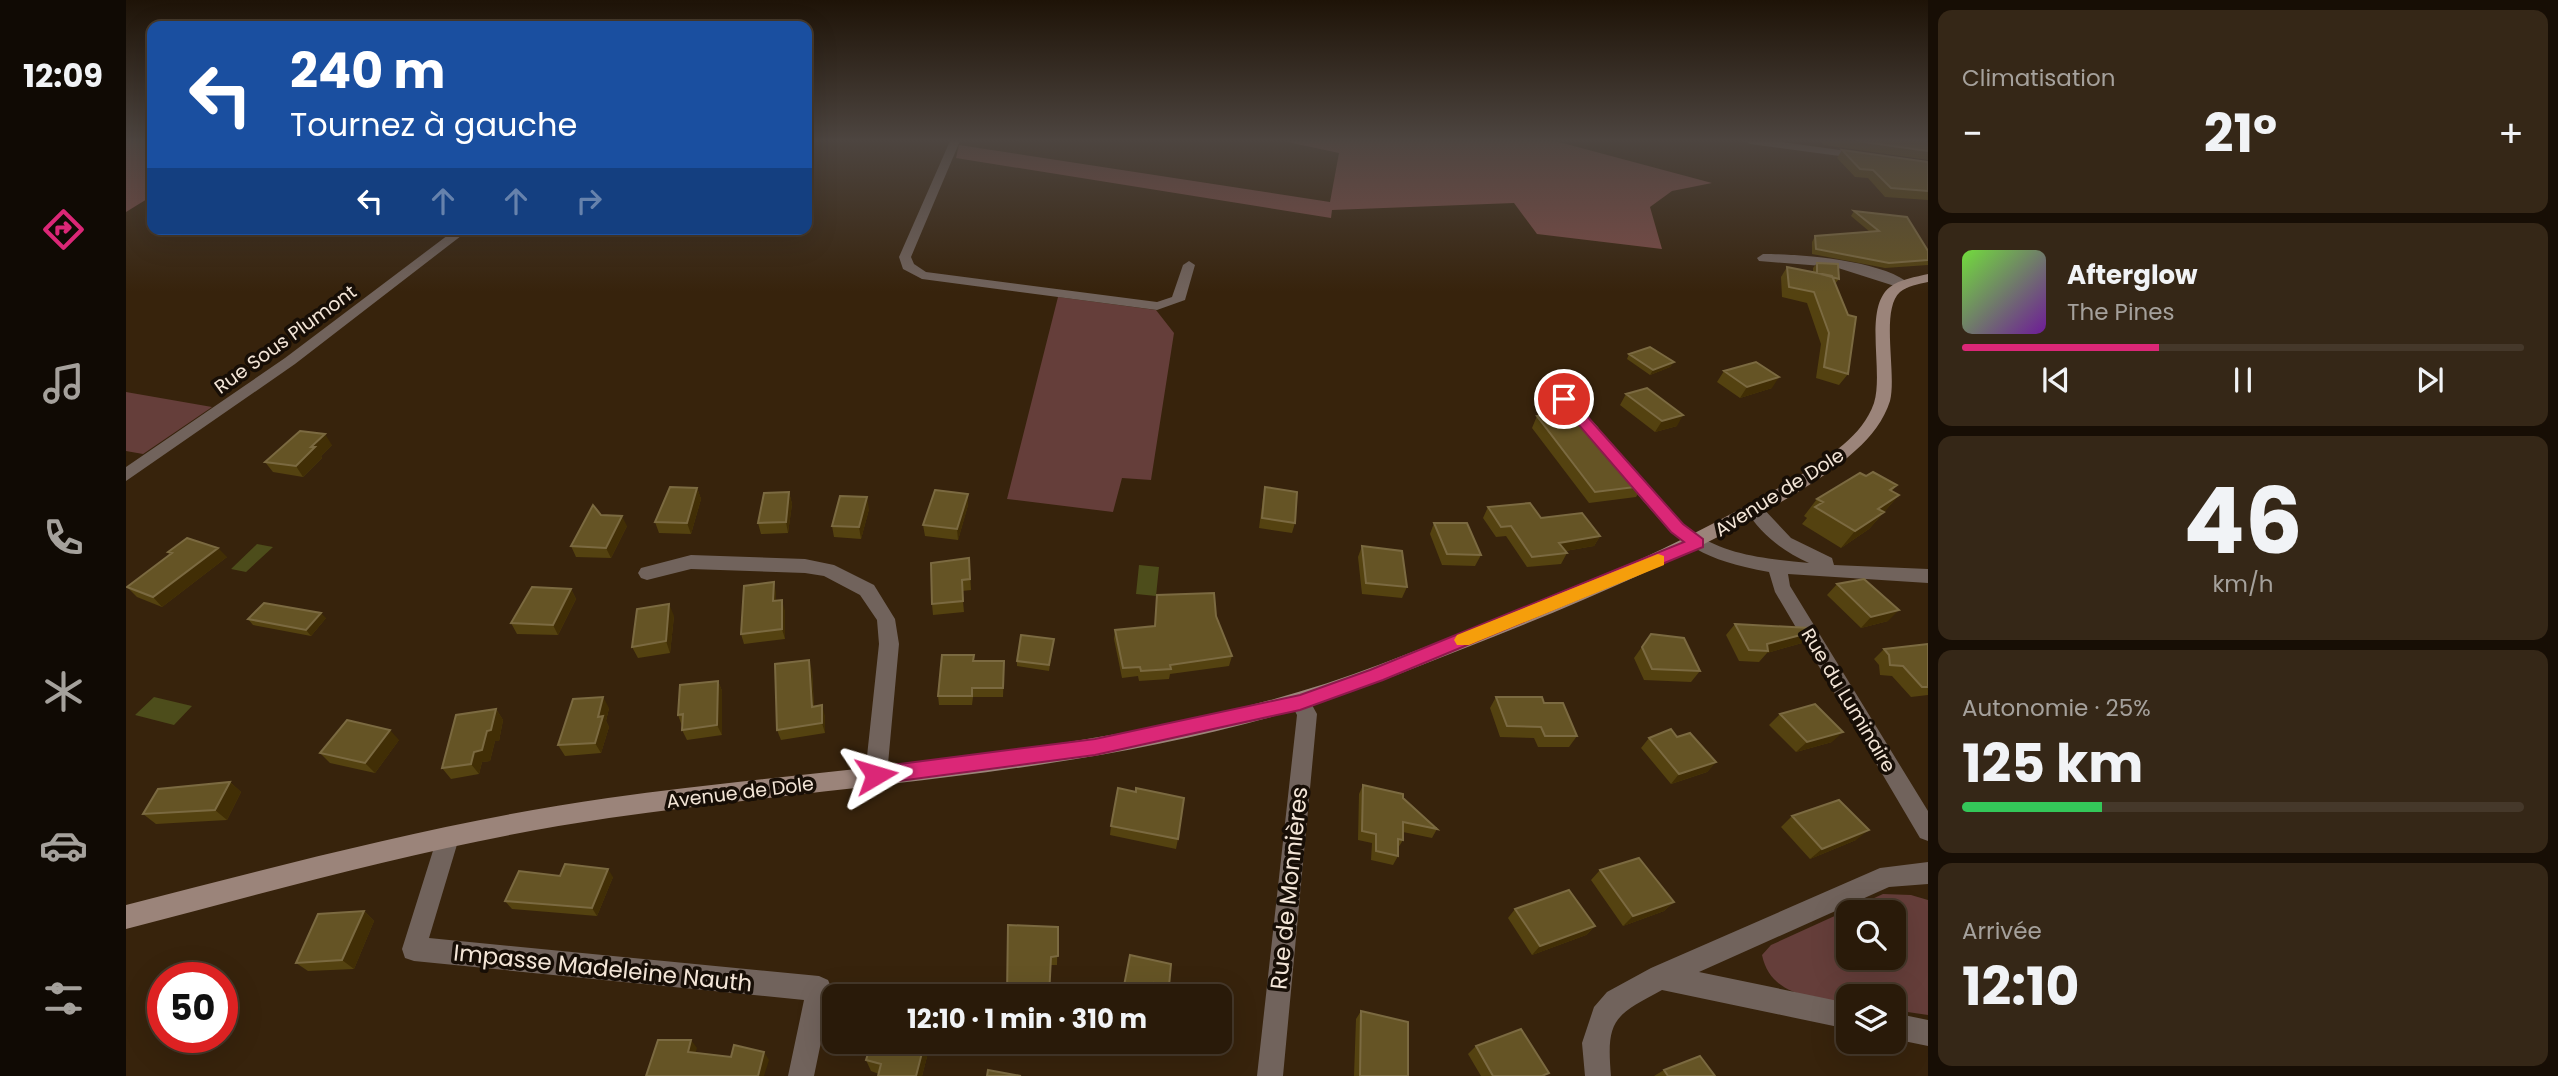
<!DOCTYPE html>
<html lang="fr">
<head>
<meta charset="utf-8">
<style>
  body { margin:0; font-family:Poppins,sans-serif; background:#352717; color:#f1f3f6; height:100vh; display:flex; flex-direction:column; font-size:26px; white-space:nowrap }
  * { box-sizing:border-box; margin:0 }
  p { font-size:23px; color:#a5a19c }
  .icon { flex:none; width:38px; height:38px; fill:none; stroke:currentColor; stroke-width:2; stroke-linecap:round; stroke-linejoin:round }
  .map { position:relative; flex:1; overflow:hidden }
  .drawer { display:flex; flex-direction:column; gap:10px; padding:10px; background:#170e05; width:630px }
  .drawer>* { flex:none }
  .guide { position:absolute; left:21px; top:21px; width:665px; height:214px; border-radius:14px; box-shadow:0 7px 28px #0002,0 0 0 2px #45382a; background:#1a4fa0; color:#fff; overflow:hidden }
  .buttons { position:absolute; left:1710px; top:900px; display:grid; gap:14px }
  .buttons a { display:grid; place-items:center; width:70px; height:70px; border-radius:14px; background:#291a09; box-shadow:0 7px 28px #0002,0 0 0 2px #45382a; font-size:35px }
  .speed { position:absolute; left:21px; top:962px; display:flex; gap:14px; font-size:35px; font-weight:700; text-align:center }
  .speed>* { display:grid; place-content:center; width:91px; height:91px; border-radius:50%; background:#291a09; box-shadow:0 7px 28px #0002,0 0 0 2px #45382a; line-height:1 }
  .speed .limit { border:10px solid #d22; background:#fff; color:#111 }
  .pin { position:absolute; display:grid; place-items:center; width:60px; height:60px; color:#fff; margin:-30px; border:4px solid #fff; border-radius:50%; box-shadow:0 2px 7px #0007 }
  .me { position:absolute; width:77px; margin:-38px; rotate:83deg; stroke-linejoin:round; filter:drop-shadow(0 0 5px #0008) }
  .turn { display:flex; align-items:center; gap:24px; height:147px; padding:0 28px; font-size:32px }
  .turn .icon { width:91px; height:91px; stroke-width:2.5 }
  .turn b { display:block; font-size:49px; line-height:60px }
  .lanes { display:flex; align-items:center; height:66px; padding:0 28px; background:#0003; justify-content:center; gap:35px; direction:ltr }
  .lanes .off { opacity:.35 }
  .big { font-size:52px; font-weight:700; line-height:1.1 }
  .drawer .tile { flex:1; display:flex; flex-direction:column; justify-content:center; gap:10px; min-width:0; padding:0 24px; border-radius:14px; background:#352717 }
  .drawer .dial { align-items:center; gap:0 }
  .dial b { font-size:91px; line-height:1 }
  .song { display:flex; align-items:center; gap:21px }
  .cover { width:84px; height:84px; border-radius:10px; background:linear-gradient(135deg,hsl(100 70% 55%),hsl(280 70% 35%)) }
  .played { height:7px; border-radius:4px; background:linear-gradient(90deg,#db2777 35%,#45382a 35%) }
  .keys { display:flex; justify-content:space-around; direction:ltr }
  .heat { display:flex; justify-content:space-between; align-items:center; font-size:38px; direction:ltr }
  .charge { height:10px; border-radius:5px; background:linear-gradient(90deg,#34c759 25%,#45382a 0) }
  .trip { position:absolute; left:696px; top:984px; width:410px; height:70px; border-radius:14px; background:#291a09; box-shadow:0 7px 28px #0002,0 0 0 2px #45382a; font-weight:700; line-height:70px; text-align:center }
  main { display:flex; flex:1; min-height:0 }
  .tabs { display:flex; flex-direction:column; width:126px; justify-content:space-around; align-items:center; background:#100a04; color:#a5a19c }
  .tabs .icon { width:49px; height:49px }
  .tabs .current { color:#db2777 }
  .tabs b { font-size:32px; color:#f1f3f6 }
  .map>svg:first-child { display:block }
</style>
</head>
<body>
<main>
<nav class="tabs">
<b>12:09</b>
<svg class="icon current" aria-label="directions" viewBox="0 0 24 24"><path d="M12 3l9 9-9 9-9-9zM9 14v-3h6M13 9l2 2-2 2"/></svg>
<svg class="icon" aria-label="music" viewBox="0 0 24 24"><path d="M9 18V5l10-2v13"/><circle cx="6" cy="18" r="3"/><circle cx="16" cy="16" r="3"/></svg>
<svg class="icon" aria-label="phone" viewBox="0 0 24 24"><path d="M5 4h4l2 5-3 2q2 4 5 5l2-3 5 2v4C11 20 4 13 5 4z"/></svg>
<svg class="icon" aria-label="climate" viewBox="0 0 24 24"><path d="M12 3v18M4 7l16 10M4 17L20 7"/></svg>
<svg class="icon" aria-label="car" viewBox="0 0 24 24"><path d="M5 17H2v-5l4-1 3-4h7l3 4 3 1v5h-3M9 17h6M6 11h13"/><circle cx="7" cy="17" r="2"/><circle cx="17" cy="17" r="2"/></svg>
<svg class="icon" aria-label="filters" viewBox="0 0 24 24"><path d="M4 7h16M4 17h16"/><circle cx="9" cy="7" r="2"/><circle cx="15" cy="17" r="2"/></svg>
</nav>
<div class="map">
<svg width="1802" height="1076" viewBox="0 0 1802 1076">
  <rect width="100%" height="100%" fill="#37230c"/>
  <path fill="#653e3a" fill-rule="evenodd" d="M932,297L1030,310L1048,333L1025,480L996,478L987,512L881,499Z
    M0,392L86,407L17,454L0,451Z
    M1757,894L1785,895L1802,900V1015L1768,1010V996H1722V1003C1687,997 1645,997 1636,955L1645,945ZM1722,912H1768V957H1722Z"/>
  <path fill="#7e4c47" d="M0,141H26V196L0,212Z
    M1157,141H1429L1586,183L1546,191L1524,207L1536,249L1411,234L1388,203L1206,210L1205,218L830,158L833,145L1204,202L1213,153Z"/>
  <path fill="#4d4d1b" d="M131,544L147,547L120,572L105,569Z
    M1013,565L1033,567L1030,596L1010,594Z
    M28,697L66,706L48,725L9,715Z"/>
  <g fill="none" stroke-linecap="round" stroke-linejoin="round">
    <path fill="#71635c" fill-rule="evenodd" d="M824,141H834L785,257L788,264L800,272L1031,302L1046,297L1057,265L1063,261L1069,265L1059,300L1031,310L796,279L777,269L773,257Z
      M1619,141H1648L1736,153L1741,156L1736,159L1624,144Z
      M330,229H344L169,364L0,481V467L159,358Z
      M1637,254C1673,254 1758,260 1785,285L1778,289L1709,267L1633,261L1631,258Z
      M1438,394L1443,396L1472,427L1474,431L1472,435H1460L1433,402L1430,399L1433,396Z
      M1500,465L1506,466C1526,489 1544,515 1569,533C1601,556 1644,559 1683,563C1656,551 1635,534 1619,509L1628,503L1634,505L1665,538L1706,558L1708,565L1802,569V583L1662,574L1664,586L1802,811V841L1794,838L1649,592L1643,572C1559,557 1547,535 1494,474L1492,470L1494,466Z
      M565,555L679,559L708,565L748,585L769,619L773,644L761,775L758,782L750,785L742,782L739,775L753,644L751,620L734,595L698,576L679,573L565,569L521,580L515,578L512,573L515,568Z
      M1174,694L1181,696L1191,714L1157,1076H1131L1171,715L1164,702L1167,696Z
      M322,827L330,831L333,838L303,938L693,976L702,980L706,989L688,1076H662L678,1000L288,961L279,958L276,949L311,838L314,831Z
      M1802,862V884L1763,887L1573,972L1722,1003V1029L1536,990C1488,1016 1480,1019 1485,1076H1459L1456,1043L1468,1007L1481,992L1525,968L1754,868Z
      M1768,1013L1802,1020V1046L1768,1039Z"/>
    <path fill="#9b847a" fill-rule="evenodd" d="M1802,274V282C1793,284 1781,286 1774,292C1754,310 1771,373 1764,401C1758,420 1745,437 1730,450C1701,477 1663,497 1629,517C1514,581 1390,628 1268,676C1019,774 745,780 483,818C319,842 160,887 0,929V905C160,864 319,821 482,798C736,762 1015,756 1255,664C1378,617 1501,572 1616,508C1651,489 1688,470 1718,444C1731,433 1742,420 1748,403C1758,371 1737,308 1764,287C1774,279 1790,277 1802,274Z"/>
  </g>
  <path fill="#544210" d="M1694,141H1802V160L1698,145Z
    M1716,150L1802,162V200L1759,197L1742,178L1729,177L1711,158Z
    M1728,211L1802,251V265L1759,268L1686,254V242L1689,236L1744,232L1725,216Z
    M1691,263L1713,279L1709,284L1722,374L1713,385L1690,378L1695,344L1681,303L1656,297L1655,277L1661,267L1687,272V268Z
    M1503,354L1548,362L1544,367L1524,375L1501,359Z
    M1598,371L1646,388L1614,398L1591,382Z
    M1500,394L1551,426L1529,432L1494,405Z
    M1411,416L1517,486L1510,497L1463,503L1406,428Z
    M206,445L195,456L196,458L177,477L147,472L139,462Z
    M1740,476L1771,485L1766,491L1773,495L1743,529L1715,548L1676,524L1681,518L1678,516L1691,499Z
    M1139,487L1169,523L1166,533L1133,528L1137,498Z
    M571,488L575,499L565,534L533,533L529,522Z
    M663,492L666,504L662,533L635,534L632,523Z
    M842,494V505L832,540L799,536L797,525Z
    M1362,507L1415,518L1474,536L1468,546L1439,551L1441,553L1435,564L1401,567L1380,536L1370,537L1357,518Z
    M743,509L735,539L708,537L706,526Z
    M1308,523L1355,555L1349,566L1316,565L1304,534Z
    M501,526L485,558L450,557L445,546Z
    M1236,546L1281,587L1276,598L1236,594L1232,557Z
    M42,552L101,557L36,607L11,597L1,587L44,555Z
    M843,558L845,590L836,591L838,612L807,615L806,604Z
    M1711,584L1762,621L1735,628L1701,595Z
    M445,589L450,599L432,635L391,634L385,623Z
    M650,593V601L659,611V639L618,644L615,634Z
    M1031,595L1090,616L1106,656L1103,666L1044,674L1043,679L1013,681L1012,676L996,678L988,639L989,630L1029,626Z
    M548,616L544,653L512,658L506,647Z
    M200,618L185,636L127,625L122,619Z
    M1609,624L1686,632L1676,643L1641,653L1633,662L1613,661L1600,635Z
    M1525,634L1574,671L1565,682L1518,680L1508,658Z
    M928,639L923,671L891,666V661Z
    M1802,644V695L1785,697L1766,676L1754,675L1753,665L1748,659L1758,649Z
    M848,661L878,670L877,697H847L846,705H813L812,696Z
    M686,670L688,707L699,716V733L655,740L651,730Z
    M592,681L596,691V735L561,740L556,730V726L552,715Z
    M1370,697L1418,703L1451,736L1443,747H1412L1408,738L1374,737L1364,708Z
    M483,708L480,721L483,727L475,753L439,756L432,745Z
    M370,709L377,720L373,741H369L364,761L356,762L353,774L325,779L316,768Z
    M1654,714L1706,742L1670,752L1643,725Z
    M1551,737L1590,762L1581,772L1545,784L1515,748L1523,738Z
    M273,740L249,773L204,763L194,753Z
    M104,782L115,792L101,820L30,824L17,814Z
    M1237,785L1277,798L1311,829L1306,838L1277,832V840L1272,848V856L1267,865L1245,860L1246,843L1232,840L1233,794Z
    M1010,788L1052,839L1050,849L984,835L985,826L1010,792Z
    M1666,816L1730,840L1684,859L1655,827Z
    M1474,870L1548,902L1538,911L1497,926L1465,880Z
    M434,876L487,877L471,916L386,909L379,901Z
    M1389,909L1469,926L1460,935L1406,955L1382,918Z
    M238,911L248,921L228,969L182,971L170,963Z
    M932,927L931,965H924L881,996Z
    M1004,955L1043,986L1041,993L1027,990Z
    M1235,1011L1282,1076H1228L1230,1019Z
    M805,1041L796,1076H752L753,1074L745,1071L740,1060Z
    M985,1041H1018L1016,1049Z
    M1350,1046L1419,1076H1355L1342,1054Z
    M1538,1070L1589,1076H1528Z"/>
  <path fill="#412e05" d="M1548,362L1544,367L1524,375L1527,370Z
    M1653,377L1646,388L1614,398L1621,387Z
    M1557,415L1551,426L1529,432L1536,421Z
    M199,434L206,445L195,456L196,458L177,477L170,466L185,447Z
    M571,488L575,499L565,534L561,523Z
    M663,492L666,504L662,533L660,522Z
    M842,494V505L832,540L831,529Z
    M1773,495L1743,529L1715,548L1729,531L1752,509Z
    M741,497L743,509L735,539L733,527Z
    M496,516L501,526L485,558L480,548Z
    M1474,536L1468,546L1427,553L1433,543Z
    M92,548L101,557L36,607L27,597Z
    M648,582L650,593V612L647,601Z
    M445,589L450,599L432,635L427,625Z
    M656,600L659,611V639L656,629Z
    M543,604L548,616L544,653L540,641Z
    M1773,610L1762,621L1735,628L1745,617Z
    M195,613L200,618L185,636L180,630Z
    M1686,632L1676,643L1641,653L1642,651L1641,644Z
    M683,660L686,670L688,717L686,707Z
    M592,681L596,691V735L591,725Z
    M477,697L483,708L480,721L483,727L475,753L469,743L472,717Z
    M696,705L699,716V733L696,723Z
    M370,709L377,720L373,741H369L364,761L356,762L353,774L345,764L348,752L361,731Z
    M264,730L273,740L249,773L239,763Z
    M1717,732L1706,742L1670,752L1681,742Z
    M1590,762L1581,772L1545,784L1553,774Z
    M104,782L115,792L101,820L89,810Z
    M1743,830L1730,840L1684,859L1696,849Z
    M482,869L487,877L471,916L466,908Z
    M1548,902L1538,911L1497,926L1507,916Z
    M238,911L248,921L228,969L216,960Z
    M1469,926L1460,935L1406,955L1414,946Z
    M565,1040L571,1048L568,1059L562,1052Z
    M799,1041H805L796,1076H790Z
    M638,1052L643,1060L638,1076H632Z"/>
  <path fill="#655425" stroke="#7b6a41" stroke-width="2" d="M1731,141H1802V151Z
    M1716,150L1802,162V191L1765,188L1747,170L1734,169Z
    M1728,211L1781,217L1802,251V260L1763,263L1690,249L1689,236L1753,231Z
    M1691,263L1712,264L1713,279L1691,273Z
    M1661,267L1706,276L1722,315L1730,317L1722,374L1698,367L1703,333L1688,292L1663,287Z
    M1524,347L1548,362L1527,370L1503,354Z
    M1630,362L1653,377L1621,387L1598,371Z
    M1521,388L1557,415L1536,421L1500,394Z
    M1454,412L1517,486L1469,492L1411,416Z
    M174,431L199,434L185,447H189L170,466L139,462Z
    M1747,472L1771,485L1764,490L1773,495L1752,509L1758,512L1729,531L1689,507L1697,502L1691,499L1734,473L1740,476Z
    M544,487L571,488L561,523L529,522Z
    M1139,487L1171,492L1169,523L1136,518Z
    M809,490L842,494L831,529L797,525Z
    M663,492L660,522L632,523L638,493Z
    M714,496L741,497L733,527L706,526Z
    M1404,503L1415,518L1456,513L1474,536L1433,543L1441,553L1406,557L1385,526L1375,527L1362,507Z
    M467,505L475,515L496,516L480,548L445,546Z
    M1308,523H1341L1355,555L1321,554Z
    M61,538L92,548L27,597L1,587L46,553L42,552Z
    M1236,546L1276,551L1281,587L1240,583Z
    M843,558L844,579L836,580L837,601L806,604L805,563Z
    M1738,579L1773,610L1745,617L1711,584Z
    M648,582L647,601L656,600V629L615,634L618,586Z
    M406,587L445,589L427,625L385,623Z
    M1088,593L1090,616L1106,656L1044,665L1045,669L1015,671L1014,667L997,668L989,630L1029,626L1031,595Z
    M138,603L195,613L180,630L122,619Z
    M543,604L540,641L506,647L511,609Z
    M1609,624L1684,628L1686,632L1641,644L1642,651L1623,650Z
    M1525,634L1558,638L1574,671L1526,669L1516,647Z
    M895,635L928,639L923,665L891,661Z
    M1802,644V687H1796L1777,666L1764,665L1763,655L1758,649Z
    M816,655H848L847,661H878L877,688H846V696H812Z
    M683,660L686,707L696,705V723L651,730L649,664Z
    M592,681L591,725L556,730L557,714L552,715L554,685Z
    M477,697L472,717L477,716L469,743L432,745L447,699Z
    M1370,697H1416L1418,703H1437L1451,736H1419L1415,727L1381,726Z
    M1689,704L1717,732L1681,742L1654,714Z
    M370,709L365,730L361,731L356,750L348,752L345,764L316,768L330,715Z
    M221,720L264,730L239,763L194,753Z
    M1545,729L1551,737L1564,733L1590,762L1553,774L1523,738Z
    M104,782L89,810L17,814L32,789Z
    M1237,785L1277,794V798L1311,829L1277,822V840L1272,839V856L1250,851V834L1236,831Z
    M992,788L1010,792V788L1058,798L1052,839L985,826Z
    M1713,800L1743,830L1696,849L1666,816Z
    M1513,858L1548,902L1507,916L1474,870Z
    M439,864L482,869L466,908L379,901L393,871L434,876Z
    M1443,890L1469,926L1414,946L1389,909Z
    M238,911L216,960L170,963L192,914Z
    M882,925L932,927V956L925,957L923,996H881Z
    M1004,955L1045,964L1043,986L1028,983L1026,996H996Z
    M1235,1011L1282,1022V1076H1234Z
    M1395,1029L1423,1073L1416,1076H1367L1350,1046Z
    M532,1040H565L562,1052L605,1057L608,1045L638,1052L632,1076H520Z
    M746,1041H799L790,1076H752L755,1064L740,1060Z
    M1574,1056L1589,1076H1542L1538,1070Z
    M862,1070L895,1076H861Z"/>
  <linearGradient id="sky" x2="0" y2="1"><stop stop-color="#1e1307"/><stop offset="0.48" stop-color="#4d4540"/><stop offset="1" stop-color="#4d4540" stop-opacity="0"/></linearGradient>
  <rect width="1802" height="292" fill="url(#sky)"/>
  <path fill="#db2777" stroke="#8e194d" stroke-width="2" d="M1438,395L1443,396L1557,524L1577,539V547L1257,680L1174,710L969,755L750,784L743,781L740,775L743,769L750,767L969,739L1174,695L1244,670L1558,542L1545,532L1433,402V396Z"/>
  <path fill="#f59e0b" d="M1532,554L1538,556V565L1343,645H1331L1328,640L1331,635Z"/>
  <g text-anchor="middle" stroke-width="7" stroke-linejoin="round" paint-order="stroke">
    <g font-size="19" fill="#f3e5d7" stroke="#170e06">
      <text transform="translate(159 339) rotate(-36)" y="7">Rue Sous Plumont</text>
      <text transform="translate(1653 492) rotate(-32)" y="7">Avenue de Dole</text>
      <text transform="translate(1723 700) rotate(59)" y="7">Rue du Luminaire</text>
      <text transform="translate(614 792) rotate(-7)" y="7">Avenue de Dole</text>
    </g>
    <g font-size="23" fill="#f3e5d7" stroke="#170e06">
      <text transform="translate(1163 888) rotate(-84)" y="8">Rue de Monnières</text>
      <text transform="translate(477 968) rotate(6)" y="8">Impasse Madeleine Nauth</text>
    </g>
  </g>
</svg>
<div class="buttons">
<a><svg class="icon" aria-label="search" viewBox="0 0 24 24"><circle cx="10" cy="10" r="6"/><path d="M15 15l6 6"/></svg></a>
<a><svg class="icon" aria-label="layers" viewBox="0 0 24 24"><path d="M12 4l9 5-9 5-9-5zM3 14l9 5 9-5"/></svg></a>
</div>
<div class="speed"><div class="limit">50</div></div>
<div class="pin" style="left:1438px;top:399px;background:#d93025"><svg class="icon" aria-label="arrive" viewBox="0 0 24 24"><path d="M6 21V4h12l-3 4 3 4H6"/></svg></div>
<svg class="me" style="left:750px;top:775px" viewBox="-20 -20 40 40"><path d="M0-17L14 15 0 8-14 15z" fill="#db2777" stroke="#fff" stroke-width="4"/></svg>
<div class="trip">12:10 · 1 min · 310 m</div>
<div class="guide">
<div class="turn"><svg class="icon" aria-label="left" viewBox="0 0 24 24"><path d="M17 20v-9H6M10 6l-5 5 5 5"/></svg><div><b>240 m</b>Tournez à gauche</div></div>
<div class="lanes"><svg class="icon" aria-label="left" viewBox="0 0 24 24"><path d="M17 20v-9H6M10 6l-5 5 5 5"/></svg><svg class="icon off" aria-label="ahead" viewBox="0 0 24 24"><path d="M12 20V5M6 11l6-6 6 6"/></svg><svg class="icon off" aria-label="ahead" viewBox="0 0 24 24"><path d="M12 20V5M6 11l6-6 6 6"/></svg><svg class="icon off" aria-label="right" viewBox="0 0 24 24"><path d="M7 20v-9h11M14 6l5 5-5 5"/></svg></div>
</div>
</div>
<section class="drawer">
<div class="tile"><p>Climatisation</p>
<div class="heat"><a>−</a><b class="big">21°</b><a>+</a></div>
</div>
<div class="tile">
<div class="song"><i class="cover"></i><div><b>Afterglow</b><p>The Pines</p></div></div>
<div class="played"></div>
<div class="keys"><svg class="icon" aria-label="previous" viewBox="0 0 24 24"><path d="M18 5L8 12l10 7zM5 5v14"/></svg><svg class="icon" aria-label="pause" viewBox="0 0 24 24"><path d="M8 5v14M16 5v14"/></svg><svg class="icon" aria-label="next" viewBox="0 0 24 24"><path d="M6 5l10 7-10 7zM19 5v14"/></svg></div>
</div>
<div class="tile dial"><b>46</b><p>km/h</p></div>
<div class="tile"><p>Autonomie · 25%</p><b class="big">125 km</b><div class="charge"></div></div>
<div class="tile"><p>Arrivée</p><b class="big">12:10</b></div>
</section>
</main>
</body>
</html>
